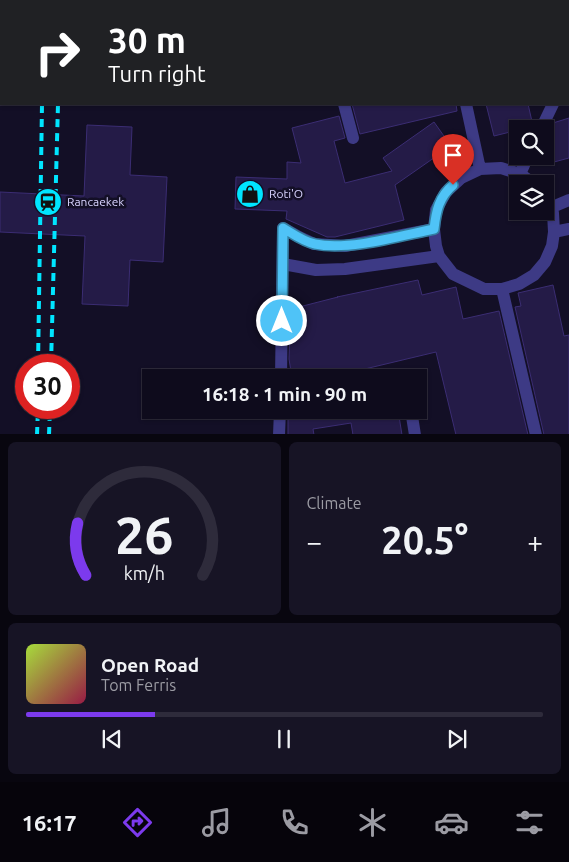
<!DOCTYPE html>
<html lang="en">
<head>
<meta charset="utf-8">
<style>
  body { margin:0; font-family:Ubuntu,sans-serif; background:#171425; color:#f1f3f6; height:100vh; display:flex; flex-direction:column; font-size:19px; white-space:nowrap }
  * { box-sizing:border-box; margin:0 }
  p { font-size:16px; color:#9b9ba3 }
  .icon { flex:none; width:28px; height:28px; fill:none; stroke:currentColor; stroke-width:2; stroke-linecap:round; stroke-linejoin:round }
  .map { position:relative; height:434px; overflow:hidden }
  .side { display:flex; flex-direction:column; gap:8px; padding:8px; background:#08060f; flex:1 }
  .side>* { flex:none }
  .banner { position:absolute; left:0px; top:0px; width:570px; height:105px; box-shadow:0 1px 4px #0004,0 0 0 1px #2e2b3b; background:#202124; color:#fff; overflow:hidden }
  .controls { position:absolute; left:509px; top:120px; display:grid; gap:10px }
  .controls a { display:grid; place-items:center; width:45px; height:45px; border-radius:0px; background:#0e0b1c; box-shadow:0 1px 4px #0004,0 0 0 1px #2e2b3b; font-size:25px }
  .speed { position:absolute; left:15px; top:354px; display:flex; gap:10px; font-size:25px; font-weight:700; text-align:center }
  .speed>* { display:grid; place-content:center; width:65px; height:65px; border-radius:50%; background:#0e0b1c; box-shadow:0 1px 4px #0004,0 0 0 1px #2e2b3b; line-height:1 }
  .speed .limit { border:8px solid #d22; background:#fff; color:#111 }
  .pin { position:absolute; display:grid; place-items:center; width:42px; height:42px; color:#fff; margin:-51px -21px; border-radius:50% 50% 50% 0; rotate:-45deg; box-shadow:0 0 5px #0007 }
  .pin .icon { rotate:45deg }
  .me { position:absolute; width:55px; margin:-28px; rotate:0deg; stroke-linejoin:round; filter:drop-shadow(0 0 4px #0008) }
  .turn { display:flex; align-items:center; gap:18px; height:105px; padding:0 25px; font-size:22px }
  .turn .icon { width:65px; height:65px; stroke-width:2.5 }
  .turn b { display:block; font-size:35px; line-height:42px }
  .big { font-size:38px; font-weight:700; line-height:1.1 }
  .side .card { flex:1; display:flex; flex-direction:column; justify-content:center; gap:8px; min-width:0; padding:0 18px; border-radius:8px; background:#171425 }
  .side .dial { align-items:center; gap:0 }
  .dial svg { height:130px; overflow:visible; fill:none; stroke:#2e2b3b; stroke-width:7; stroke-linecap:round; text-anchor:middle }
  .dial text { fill:#f1f3f6; stroke:none }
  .song { display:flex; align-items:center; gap:15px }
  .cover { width:60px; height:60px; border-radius:8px; background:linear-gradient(135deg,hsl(80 70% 55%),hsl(340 70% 35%)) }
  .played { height:5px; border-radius:2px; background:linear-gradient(90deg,#7c3aed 25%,#2e2b3b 25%) }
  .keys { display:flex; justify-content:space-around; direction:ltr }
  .heat { display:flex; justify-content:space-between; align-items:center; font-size:28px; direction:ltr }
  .side .tiles { flex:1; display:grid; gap:8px; grid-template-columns:1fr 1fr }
  .card:last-child { grid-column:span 2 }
  .trip { position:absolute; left:142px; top:369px; width:285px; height:50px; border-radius:0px; background:#0e0b1c; box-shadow:0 1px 4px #0004,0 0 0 1px #2e2b3b; font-weight:700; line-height:50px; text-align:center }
  .tabs { display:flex; height:80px; justify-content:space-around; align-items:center; background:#06040b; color:#9b9ba3 }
  .tabs .icon { width:35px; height:35px }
  .tabs .selected { color:#7c3aed }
  .tabs b { font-size:22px; color:#f1f3f6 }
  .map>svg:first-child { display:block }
</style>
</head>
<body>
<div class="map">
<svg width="569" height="435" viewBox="0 0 569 435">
  <rect width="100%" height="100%" fill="#130f26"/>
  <path fill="#241b47" stroke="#3b2d73" d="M352,104H456L457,111L360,134Z
    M486,104H528L533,126L523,129H518V130L494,136Z
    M339,116L345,138L334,141L345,183L392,171L383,158L434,122L451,146L395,185L404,220L335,237H327L286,219L287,211L235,209L236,177L287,179V162L301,163L292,128Z
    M569,118V158L554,162L546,135L553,123Z
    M87,125L132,127L130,175L167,177L163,262L130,260L128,306L82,304L85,236L0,232V192L84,196Z
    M418,280L422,295L456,287L463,319L499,311L528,435H456L436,352L327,378H292L289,359L290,328L303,326L299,307L338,297H337Z
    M553,285L564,336L569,335V435H544L515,307L521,306L518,293Z
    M316,410H398L402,435H353L351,423L313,429L314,435H288V414Z"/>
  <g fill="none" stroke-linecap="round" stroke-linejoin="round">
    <path stroke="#3d3a85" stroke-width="12" d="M443,0V1
      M522,0V1
      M179,1V0
      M316,1L321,0
      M344,104L353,138
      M466,104L480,169
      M541,129L553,104
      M520,174L528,156
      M534,184L520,174L501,168L480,169L461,178L446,192L436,210L434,229L436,246L439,256L453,274L484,289H502L519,284L534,275L545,262L552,246L554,232L553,213L545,199
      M550,208L569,200
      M554,232L569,229
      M283,264L316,270L345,269L439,256
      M502,289L536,435
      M281,378L283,228L299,237L314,244L345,246L434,229
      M411,410L415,435
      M279,435L280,410"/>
    <path stroke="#00e5ff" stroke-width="4" stroke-dasharray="8 6" stroke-linecap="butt" d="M44,1V0
      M61,1V0
      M38,365L42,104
      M51,365L58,104
      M37,435L38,408
      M49,435L50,408"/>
  </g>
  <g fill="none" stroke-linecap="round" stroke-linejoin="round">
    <g stroke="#337fa1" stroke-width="12">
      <path id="route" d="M282,321L283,228C293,234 304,242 315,244C348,251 400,236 434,229C436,211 439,197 453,185"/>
    </g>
    <use href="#route" stroke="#4fc3f7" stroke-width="9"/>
  </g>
  <defs>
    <g id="shop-disc" transform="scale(1.4375)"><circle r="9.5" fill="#00e5ff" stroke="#130f26"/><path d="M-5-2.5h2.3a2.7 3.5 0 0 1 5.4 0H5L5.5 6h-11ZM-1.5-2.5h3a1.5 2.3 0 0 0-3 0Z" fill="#111"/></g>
    <g id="station-disc" transform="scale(1.4375)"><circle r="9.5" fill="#00e5ff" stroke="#130f26"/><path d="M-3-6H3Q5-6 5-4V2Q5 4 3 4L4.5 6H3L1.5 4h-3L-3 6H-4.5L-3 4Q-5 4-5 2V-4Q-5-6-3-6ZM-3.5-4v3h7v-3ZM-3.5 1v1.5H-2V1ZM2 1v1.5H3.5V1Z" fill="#111"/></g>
  </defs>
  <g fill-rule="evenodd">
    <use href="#shop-disc" x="250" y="194"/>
    <use href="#station-disc" x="48" y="202"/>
  </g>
  <g text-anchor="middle" stroke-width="5" stroke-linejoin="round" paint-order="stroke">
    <g font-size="12" fill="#d9d4ff" stroke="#130f26" text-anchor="start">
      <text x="269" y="198">Roti'O</text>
      <text x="67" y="206">Rancaekek</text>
    </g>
  </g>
</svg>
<div class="controls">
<a><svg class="icon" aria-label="search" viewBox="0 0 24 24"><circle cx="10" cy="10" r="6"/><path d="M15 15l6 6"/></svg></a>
<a><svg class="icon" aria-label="layers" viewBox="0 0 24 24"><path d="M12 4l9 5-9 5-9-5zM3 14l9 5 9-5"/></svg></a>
</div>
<div class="speed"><div class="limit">30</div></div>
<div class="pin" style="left:453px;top:185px;background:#d93025"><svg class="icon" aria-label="arrive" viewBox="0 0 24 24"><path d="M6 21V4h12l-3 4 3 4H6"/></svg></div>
<svg class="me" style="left:282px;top:321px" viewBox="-20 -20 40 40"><circle r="17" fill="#4fc3f7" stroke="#fff" stroke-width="3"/><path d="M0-11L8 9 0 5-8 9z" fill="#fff"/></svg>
<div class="trip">16:18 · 1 min · 90 m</div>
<div class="banner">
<div class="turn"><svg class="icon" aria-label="right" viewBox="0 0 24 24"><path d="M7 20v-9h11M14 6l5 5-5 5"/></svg><div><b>30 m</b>Turn right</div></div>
</div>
</div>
<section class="side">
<div class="tiles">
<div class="card dial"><svg viewBox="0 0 100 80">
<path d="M14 69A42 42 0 1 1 86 69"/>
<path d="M14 69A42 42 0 0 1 9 37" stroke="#7c3aed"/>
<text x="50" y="56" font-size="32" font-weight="700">26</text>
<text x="50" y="72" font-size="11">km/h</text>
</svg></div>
<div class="card"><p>Climate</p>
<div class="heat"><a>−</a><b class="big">20.5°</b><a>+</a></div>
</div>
<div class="card">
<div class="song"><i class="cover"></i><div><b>Open Road</b><p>Tom Ferris</p></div></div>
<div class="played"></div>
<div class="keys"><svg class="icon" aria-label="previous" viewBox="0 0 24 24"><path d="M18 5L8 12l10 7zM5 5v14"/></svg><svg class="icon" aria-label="pause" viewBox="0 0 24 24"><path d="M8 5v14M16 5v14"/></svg><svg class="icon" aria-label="next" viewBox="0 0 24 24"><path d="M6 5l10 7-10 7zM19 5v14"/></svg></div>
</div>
</div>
</section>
<nav class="tabs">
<b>16:17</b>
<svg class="icon selected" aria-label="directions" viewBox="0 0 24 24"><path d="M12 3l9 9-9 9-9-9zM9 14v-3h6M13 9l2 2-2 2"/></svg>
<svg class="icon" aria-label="music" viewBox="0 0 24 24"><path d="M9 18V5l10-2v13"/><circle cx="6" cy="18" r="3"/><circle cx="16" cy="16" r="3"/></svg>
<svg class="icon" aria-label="phone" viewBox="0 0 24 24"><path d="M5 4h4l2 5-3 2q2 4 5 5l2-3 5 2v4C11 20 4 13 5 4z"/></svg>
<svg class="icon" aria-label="climate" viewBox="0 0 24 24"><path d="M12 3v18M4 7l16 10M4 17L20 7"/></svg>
<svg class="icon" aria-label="car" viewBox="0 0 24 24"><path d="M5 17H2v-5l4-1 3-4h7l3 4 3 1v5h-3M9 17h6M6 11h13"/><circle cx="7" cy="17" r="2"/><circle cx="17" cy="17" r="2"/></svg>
<svg class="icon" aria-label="filters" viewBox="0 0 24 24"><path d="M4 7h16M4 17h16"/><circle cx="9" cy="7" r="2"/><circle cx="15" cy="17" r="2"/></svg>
</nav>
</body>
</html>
